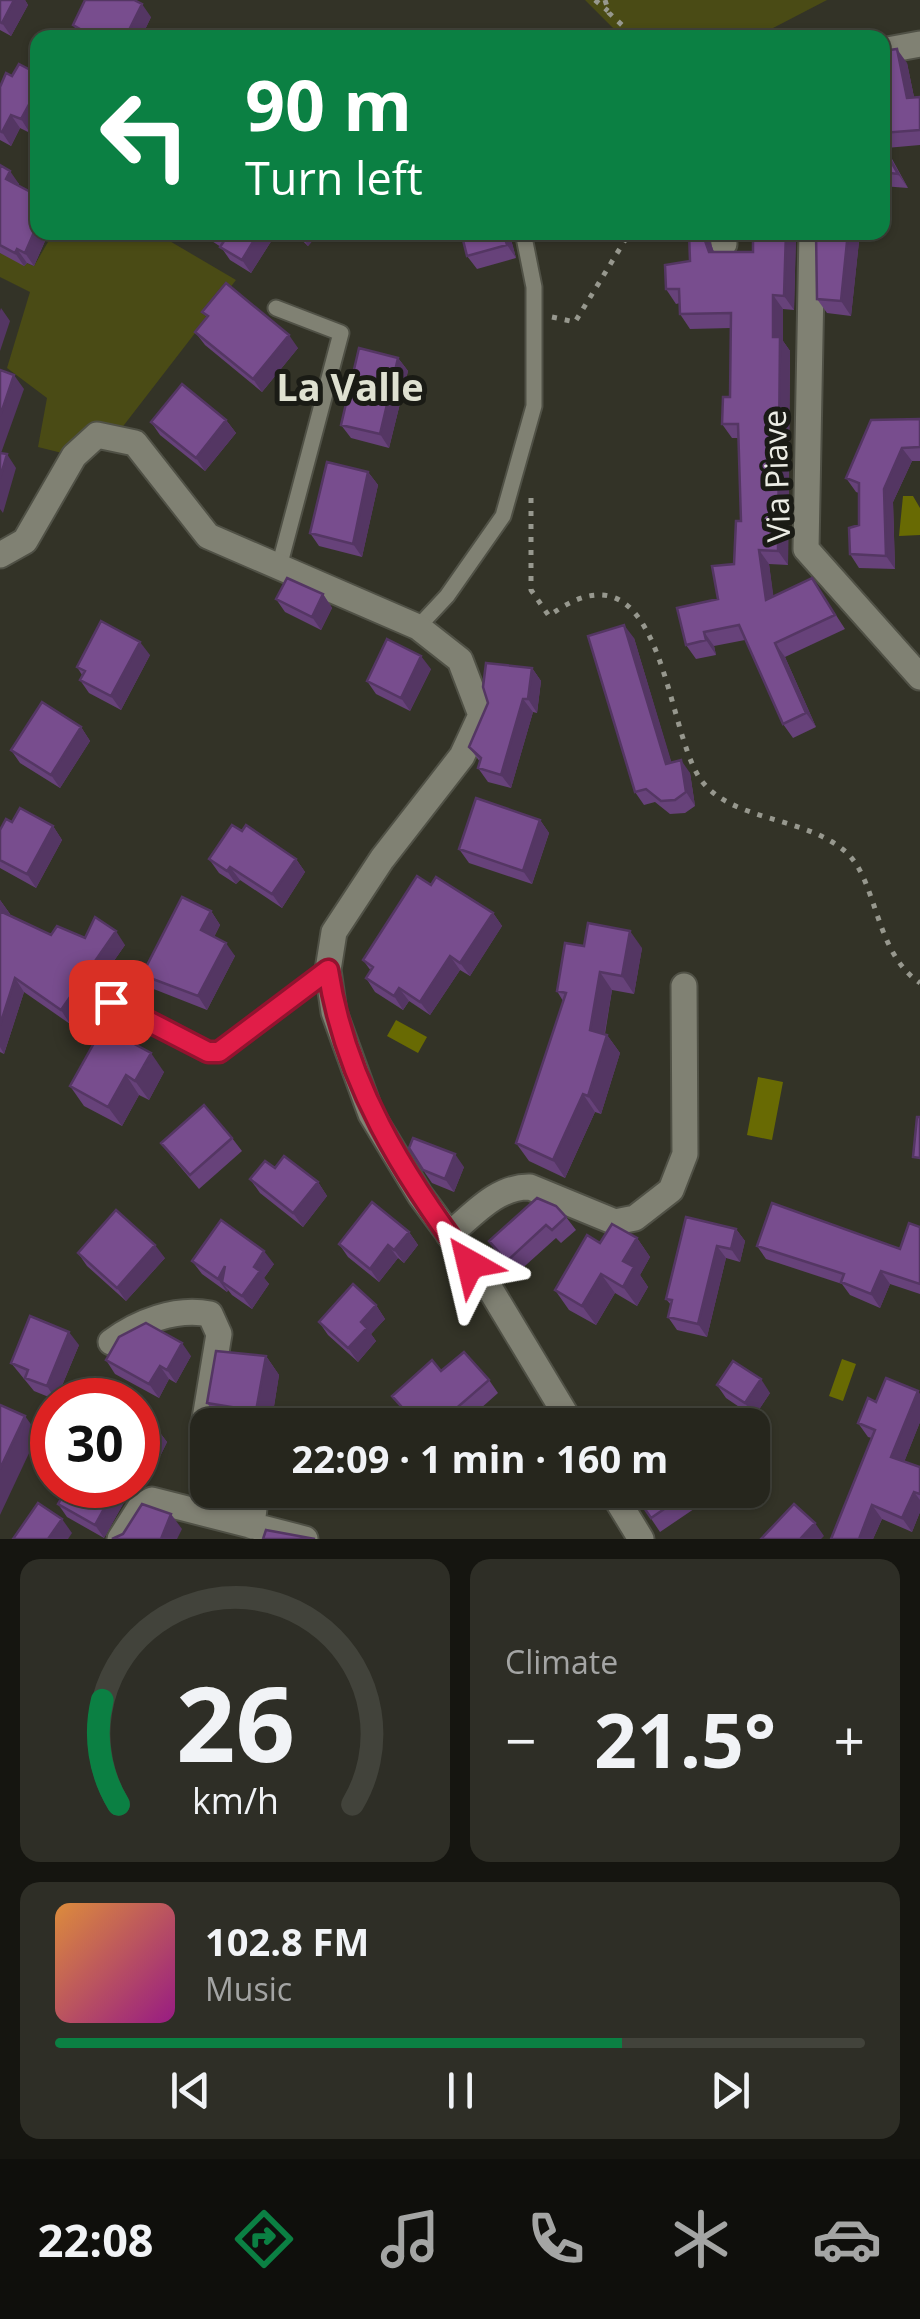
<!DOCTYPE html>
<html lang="en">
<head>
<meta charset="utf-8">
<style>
  body { margin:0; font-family:"Open Sans",sans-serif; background:#2e2e26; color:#f1f3f6; height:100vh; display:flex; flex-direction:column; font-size:38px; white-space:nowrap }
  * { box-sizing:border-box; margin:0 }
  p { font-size:32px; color:#a4a5a4 }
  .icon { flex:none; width:55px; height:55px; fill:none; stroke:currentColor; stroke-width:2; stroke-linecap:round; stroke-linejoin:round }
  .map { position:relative; height:1539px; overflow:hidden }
  .side { display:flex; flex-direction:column; gap:20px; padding:20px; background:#151510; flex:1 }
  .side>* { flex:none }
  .banner { position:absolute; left:30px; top:30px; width:860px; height:210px; border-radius:20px; box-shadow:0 2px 8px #0004,0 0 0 2px #42433b; background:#0b8043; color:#fff; overflow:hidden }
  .speed { position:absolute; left:30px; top:1378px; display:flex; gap:20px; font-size:50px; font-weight:700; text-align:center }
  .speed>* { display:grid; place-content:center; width:130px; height:130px; border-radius:50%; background:#26261d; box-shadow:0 2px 8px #0004,0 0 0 2px #42433b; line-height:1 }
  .speed .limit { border:15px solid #d22; background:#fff; color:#111 }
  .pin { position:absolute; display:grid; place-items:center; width:85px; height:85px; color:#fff; margin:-42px; border-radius:20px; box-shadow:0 5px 15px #0006 }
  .me { position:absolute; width:110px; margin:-55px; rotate:323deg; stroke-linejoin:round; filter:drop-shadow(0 0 8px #0008) }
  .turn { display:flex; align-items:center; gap:35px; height:210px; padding:0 50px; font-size:45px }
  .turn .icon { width:130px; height:130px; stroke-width:2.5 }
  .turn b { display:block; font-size:70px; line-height:85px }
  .big { font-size:75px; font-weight:700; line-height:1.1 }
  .side .tile { flex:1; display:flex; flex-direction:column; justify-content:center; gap:15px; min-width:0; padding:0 35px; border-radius:20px; background:#2e2e26 }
  .side .dial { align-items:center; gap:0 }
  .dial svg { height:260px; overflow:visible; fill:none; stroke:#42433b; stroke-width:7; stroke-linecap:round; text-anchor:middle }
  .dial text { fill:#f1f3f6; stroke:none }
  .song { display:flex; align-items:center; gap:30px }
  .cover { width:120px; height:120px; border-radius:15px; background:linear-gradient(135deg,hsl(30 70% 55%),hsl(310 70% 35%)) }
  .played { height:10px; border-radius:5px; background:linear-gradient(90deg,#0b8043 70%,#42433b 70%) }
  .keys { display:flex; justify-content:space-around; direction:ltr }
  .heat { display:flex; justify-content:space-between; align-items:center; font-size:55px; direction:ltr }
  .side .tiles { flex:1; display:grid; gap:20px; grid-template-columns:1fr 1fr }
  .tile:last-child { grid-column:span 2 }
  .trip { position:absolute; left:190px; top:1408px; width:580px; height:100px; border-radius:20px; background:#26261d; box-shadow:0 2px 8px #0004,0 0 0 2px #42433b; font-weight:700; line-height:100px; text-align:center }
  .dock { display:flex; height:160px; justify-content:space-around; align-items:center; background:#0f0f0c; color:#a4a5a4 }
  .dock .icon { width:70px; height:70px }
  .dock .selected { color:#0b8043 }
  .dock b { font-size:45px; color:#f1f3f6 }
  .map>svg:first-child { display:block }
</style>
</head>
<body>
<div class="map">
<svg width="920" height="1539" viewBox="0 0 920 1539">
  <rect width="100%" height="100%" fill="#333327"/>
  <path fill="#4a4b15" d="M585,0H827L756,37L623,38Z
    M47,233H156L236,280L114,438L74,456L38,447L47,398L7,368L30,292L0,277V253L34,266L48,242L43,238Z"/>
  <path fill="#686a03" d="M903,496H913L920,508V535L899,536Z
    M396,1020L427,1037L418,1053L387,1036Z
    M758,1077L783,1082L772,1140L747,1135Z
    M842,1359L856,1364L843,1401L829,1396Z"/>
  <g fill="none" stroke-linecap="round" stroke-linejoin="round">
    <g stroke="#505146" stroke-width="19">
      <path id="lane" d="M276,308L341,333L279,567
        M418,627L447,596L503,516L534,406V287L523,232
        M111,1002L208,1052L219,1053L328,970"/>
    </g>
    <g stroke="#505146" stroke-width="29">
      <path id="street" d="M882,51L920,44
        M723,232L724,244
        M812,232L806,549L920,677
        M0,555L25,541L74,456L97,435L135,443L208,536L418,627L460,660L481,715L462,756L382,859L334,932L328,970L334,1012L371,1114L420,1195L492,1292L572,1425
        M449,1235C473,1215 497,1186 530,1187L615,1222L635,1218L671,1190L685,1154L684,986
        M111,1342C138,1322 176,1307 210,1314L219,1334L203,1431L208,1437
        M611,1490L641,1539
        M252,1526L256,1490
        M120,1539L141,1506L152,1500L305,1539"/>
    </g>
    <path stroke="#97988e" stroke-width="5" stroke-dasharray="5 8" stroke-linecap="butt" d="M595,0L608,11
      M605,0L609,13L636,38
      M552,317L575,322L630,232
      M531,498V590L549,616C662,532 664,722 699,777C728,822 804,815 846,852C878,881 874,952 920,983"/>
    <use href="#lane" stroke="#808173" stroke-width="15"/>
    <use href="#street" stroke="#808173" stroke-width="25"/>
  </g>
  <path fill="#67427a" d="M0,0H25L28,5L11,36L0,30Z
    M151,17L141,38H82L73,25Z
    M882,51L907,63L914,97H920V145L886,148L908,188L882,186Z
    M38,74V119L30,133L20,128L11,146L0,140V87L12,76Z
    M0,165L19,184L18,186L38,232H49L34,266L27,263L24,266L0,253Z
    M198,232H277L251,273L230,260L221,247Z
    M293,232H320L308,246Z
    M509,232L516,258L477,269L467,256Z
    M548,232H598L553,240Z
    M753,232H796L794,310L783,309V341L790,351L788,565L769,564L773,596L812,578L845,629L785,657L816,727L793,738L783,724L745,640L714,646L716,655L696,659L686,645L718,599L734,564L741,521L739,438H732L722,424L730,397L731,328L690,329L680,314V303L676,304L666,289L690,261L707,233L714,252H753Z
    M816,232H860L851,316L827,313L817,299Z
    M202,312L298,348L262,392L205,345L195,332L207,317Z
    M398,358L408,371L389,448L351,438L341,425Z
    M920,419V461H912L893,502L895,569L859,568L850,554L859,525V493L856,492L846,478Z
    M226,420L236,433L205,471L160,435L151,422Z
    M368,472L378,485L362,557L319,546L310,533Z
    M323,594L332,608L321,630L285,612L276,599Z
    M634,638L671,762L690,773L695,806L685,813L670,814L655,802L644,805L635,792Z
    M150,655L121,710L89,693L80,680L82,675L77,667Z
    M532,668L541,681L537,713L533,712L511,788L488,782L478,768L480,762L469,747Z
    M431,669L410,711L376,694L367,681Z
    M81,727L90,741L60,788L20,763L11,750Z
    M540,820L549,833L532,884L469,863L459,849Z
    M12,822L53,826L62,840L36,888L0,868V830Z
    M242,831L296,859L305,872L282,908L240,880L236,884L219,873L209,859Z
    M431,885L493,913L502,926L470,976L460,970L430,1015L409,1001L403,1010L375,992L366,978L371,971L363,960Z
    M0,900L10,914L9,915L51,935L125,945L70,1024L24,992L4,1054L0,1052Z
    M211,911L220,925L214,937L235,956L207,1010L151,988L142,975Z
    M584,946L642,948L634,994L612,990L605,1034L607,1035L620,1053L601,1114L595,1112L565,1178L529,1161L516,1143L563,1001L557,991Z
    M103,1027L164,1072L149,1100L139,1095L122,1126L84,1106L70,1086Z
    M232,1138L242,1151L199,1189L171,1156L161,1143Z
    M464,1167L454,1192L432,1183L423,1170Z
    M275,1168L318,1182L327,1196L303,1227L260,1193L250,1179Z
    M566,1217L576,1230L561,1243L556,1238L516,1274L498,1254L489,1241Z
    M686,1217L736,1229L745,1241L740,1262L726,1258L707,1337L677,1330L668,1317L671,1305L666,1299Z
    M920,1227V1294L890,1284L880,1308L850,1295L842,1284L766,1259L757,1246L900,1249Z
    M409,1232L418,1245L404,1263L398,1258L379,1282L348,1257L339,1244Z
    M637,1238L650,1257L640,1275L648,1287L637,1306L615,1293L596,1325L569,1310L555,1290Z
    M78,1253L165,1258L126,1301L87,1266Z
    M192,1261L274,1264L264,1278L269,1284L252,1309L232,1295L228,1290L227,1292L202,1274Z
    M376,1305L385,1319L371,1334L376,1341L358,1362L328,1335L319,1322Z
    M79,1345L56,1400L34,1391L11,1363Z
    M191,1356L176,1383L169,1379L159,1398L115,1374L106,1360Z
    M266,1356L279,1375L271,1425H236L221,1422L207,1403Z
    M441,1371L489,1380L498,1393L462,1425H416L392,1396Z
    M717,1385L770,1393L754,1417L726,1398Z
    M920,1394V1422L904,1462L920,1467V1512L912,1532L882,1519L873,1539H831L872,1438L868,1437L858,1423L876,1402Z
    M138,1420L157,1429L167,1442L146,1485L127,1497L104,1538L67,1517L58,1504L69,1485H138Z
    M349,1490H509L510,1492L459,1500L454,1493L418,1498L417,1506L358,1503Z
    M632,1490H717L719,1492L660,1532Z"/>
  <path fill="#543663" d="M14,0H25L28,5L11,36L2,23Z
    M142,4L151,17L141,38H125Z
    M897,49L907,63L917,112L907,98Z
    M38,88V119L30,133L21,119Z
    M11,115L20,128L11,146L2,132Z
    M882,144L908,188L898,174Z
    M10,171L19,184L15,192L6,179Z
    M38,223V232H49L34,266L25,253Z
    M259,232H277L251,273L242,260Z
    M299,232H320L308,246Z
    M503,232H509L516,258L507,245Z
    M702,232H707L719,267L709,252Z
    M786,232H796L794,310L784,296Z
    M848,232H860L851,316L841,301Z
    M17,249L27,263L24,266L15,253Z
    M773,295L783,309V341L790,351L788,565L778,551Z
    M1,308L10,321L0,351V311Z
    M289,335L298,348L262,392L253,379Z
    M398,358L408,371L389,448L380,434Z
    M14,375L24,389L0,456V416Z
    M226,420L236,433L205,471L196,458Z
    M902,448L912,461L893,502L895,569L886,556L884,489Z
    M7,454L16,468L3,513L0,509V478Z
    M368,472L378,485L362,557L353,544Z
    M759,550L769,564L776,614L766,600Z
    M323,594L332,608L321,630L312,617Z
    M624,625L634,638L676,777L666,764Z
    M704,632L714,646L716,655L706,640Z
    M140,642L150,655L121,710L111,696Z
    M775,643L785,657L816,727L806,713Z
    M421,656L431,669L410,711L401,698Z
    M532,668L541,681L537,713L528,699Z
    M523,699L533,712L511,788L501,775Z
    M81,727L90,741L60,788L51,775Z
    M681,760L690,773L695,806L686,792Z
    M540,820L549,833L532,884L523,871Z
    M53,826L62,840L36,888L27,874Z
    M296,859L305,872L282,908L272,894Z
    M230,867L240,880L236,884L227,871Z
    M0,900L10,914L5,923L0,915Z
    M211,911L220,925L211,943L201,930Z
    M493,913L502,926L470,976L460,963Z
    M116,931L125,945L70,1024L61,1010Z
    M630,931L642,948L634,994L622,976Z
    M226,943L235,956L207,1010L198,996Z
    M450,956L460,970L430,1015L420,1002Z
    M600,972L612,990L602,1048L590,1030Z
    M15,978L24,992L4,1054L0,1047V1025Z
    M399,988L409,1001L403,1010L394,996Z
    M607,1035L620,1053L601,1114L588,1096Z
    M151,1053L164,1072L149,1100L135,1081Z
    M126,1075L139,1095L122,1126L108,1107Z
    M583,1094L595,1112L565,1178L553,1160Z
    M455,1154L464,1167L454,1192L445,1179Z
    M318,1182L327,1196L303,1227L293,1213Z
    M736,1229L745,1241L740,1262L731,1249Z
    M409,1232L418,1245L404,1263L394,1250Z
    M637,1238L650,1257L640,1275L648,1287L637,1306L623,1287V1261Z
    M155,1245L165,1258L126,1301L117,1288Z
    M388,1245L398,1258L379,1282L370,1269Z
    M717,1246L726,1258L707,1337L698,1324Z
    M264,1251L274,1264L264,1278L269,1284L252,1309L242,1296L254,1267Z
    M225,1266L222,1282L228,1290L227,1292L218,1279Z
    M881,1271L890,1284L880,1308L871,1294Z
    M601,1274L615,1293L596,1325L582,1306Z
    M376,1305L385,1319L371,1334L376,1341L358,1362L348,1348L361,1322Z
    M69,1332L79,1345L56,1400L47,1386Z
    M182,1343L191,1356L176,1383L167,1370Z
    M266,1356L279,1375L271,1425H266L256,1411Z
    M160,1366L169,1379L159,1398L149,1384Z
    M761,1379L770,1393L754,1417L745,1403Z
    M918,1391L920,1394V1422L901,1470L891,1457Z
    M25,1416L38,1434L0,1515V1469Z
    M157,1429L167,1442L146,1485L138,1470Z
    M117,1485L127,1497L104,1538L95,1525Z
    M408,1490H412L418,1498L417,1506L408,1493Z
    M914,1492L920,1500V1512L912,1532L902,1518Z
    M872,1505L882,1519L873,1539H859Z
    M171,1514L182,1529L177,1539H161Z
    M62,1519L72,1533L68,1539H48Z
    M815,1523L824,1536L821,1539H800Z"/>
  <path fill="#784d8e" stroke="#543663" stroke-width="2.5" d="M0,0H14L2,23L0,22Z
    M85,0H134L142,4L125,38H96L73,25Z
    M897,49L907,98L920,97V130L882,133V51Z
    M19,64L38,74V88L21,119L11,115L2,132L0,131V87L6,73L12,76Z
    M882,146L898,174L882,172Z
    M0,165L10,171L6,179L38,196V223L25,253L17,249L15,253L0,245Z
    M210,232H259L242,260L220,247L224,241Z
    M461,232H503L507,245L467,256Z
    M689,232H702L709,252H753V232H786L784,296L773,295V337H780L778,551L759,550L766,600L812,578L835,615L775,643L806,713L783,724L739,625L704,632L706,640L686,645L677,608L718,599L712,566L734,564L736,521H741L738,424H722L723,397H730L731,313L680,314L679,289H666L665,265L690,261Z
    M816,232H848L841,301L817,299Z
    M226,283L289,335L253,379L195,332L208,316L202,312Z
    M359,348L398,358L380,434L341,425Z
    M0,370L14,375L0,416Z
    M182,384L226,420L196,458L151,422Z
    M920,419V447L902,448L884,489L886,556L850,554L849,528L859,525V483L846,478L871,420Z
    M0,453L7,454L0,478Z
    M327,462L368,472L353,544L310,533Z
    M287,578L323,594L312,617L276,599Z
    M101,621L140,642L111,696L80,680L85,671L77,667Z
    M624,625L666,764L681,760L686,792L675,800L661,801L646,789L635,792L588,636Z
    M387,639L421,656L401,698L367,681Z
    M486,663L532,668L528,699H523L501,775L478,768L481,758L469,747L488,703L483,687Z
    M42,702L81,727L51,775L11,750Z
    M476,798L540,820L523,871L459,849Z
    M20,808L53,826L27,874L0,860V830L6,819L12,822Z
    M232,825L242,831L246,825L296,859L272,894L230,867L227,871L209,859Z
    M417,876L431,885L436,877L493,913L460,963L450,956L420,1002L399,988L394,996L366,978L373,967L363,960Z
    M182,897L211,911L201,930L226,943L198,996L142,975Z
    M0,911L51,935L57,926L85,938L95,917L116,931L61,1010L15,978L0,1025Z
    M588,923L630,931L622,976L600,972L590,1030L607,1035L588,1096L583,1094L553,1160L516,1143L566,993L557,991L565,943L584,946Z
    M103,1027L151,1053L135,1081L126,1075L108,1107L70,1086Z
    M204,1105L232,1138L190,1175L161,1143Z
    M917,1117H920V1158L913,1157Z
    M413,1138L455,1154L445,1179L423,1170L409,1148Z
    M284,1156L318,1182L293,1213L250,1179L265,1161L275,1168Z
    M537,1198L556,1206L566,1217L552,1230L546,1225L507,1261L489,1241Z
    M372,1202L409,1232L394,1250L388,1245L370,1269L339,1244Z
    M772,1203L900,1249L909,1223L920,1227V1284L881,1271L871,1294L841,1282L844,1274L757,1246Z
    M116,1210L155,1245L117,1288L78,1253Z
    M686,1217L736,1229L731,1249L717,1246L698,1324L668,1317L672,1300L666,1299Z
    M221,1220L264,1251L254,1267L260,1271L242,1296L222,1282L225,1266L218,1279L192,1261Z
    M612,1224L637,1238L623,1261L634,1267L623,1287L601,1274L582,1306L555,1290L587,1235L600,1243Z
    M353,1284L376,1305L361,1322L367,1328L348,1348L319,1322Z
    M30,1316L69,1332L47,1386L25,1378L28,1370L11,1363Z
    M146,1323L182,1343L167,1370L160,1366L149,1384L106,1360L119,1337Z
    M216,1351L266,1356L256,1411L207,1403Z
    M464,1352L489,1380L437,1425H418L392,1396L432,1360L441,1371Z
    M733,1361L761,1379L745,1403L717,1385Z
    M886,1378L918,1391L891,1457L920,1467V1494L914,1492L902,1518L872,1505L859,1539H831L875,1430L858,1423L868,1398L876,1402Z
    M0,1405L25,1416L0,1469Z
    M138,1420L157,1429L138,1470Z
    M69,1485H117L95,1525L58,1504Z
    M350,1490H408V1493Z
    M632,1490H692L651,1518Z
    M38,1503L62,1519L48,1539H13Z
    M142,1504L171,1514L161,1539H112L123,1534Z
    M794,1504L815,1523L800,1539H761Z
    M266,1530L315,1539H263Z"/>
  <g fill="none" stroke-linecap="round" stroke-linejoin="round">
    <g stroke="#92132f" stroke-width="25">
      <path id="route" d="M111,1002L208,1052H219L328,970C345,1082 403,1175 470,1264"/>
    </g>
    <use href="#route" stroke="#e11d48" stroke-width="18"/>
  </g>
  <g text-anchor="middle" stroke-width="10" stroke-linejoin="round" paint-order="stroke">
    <g font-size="32" fill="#ebece4" stroke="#1a1b15">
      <text transform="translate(777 476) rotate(-92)" y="11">Via Piave</text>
    </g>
    <g font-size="38" font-weight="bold" fill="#dfe1d1" stroke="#1a1b15">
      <text x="350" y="401">La Valle</text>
    </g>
  </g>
</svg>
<div class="speed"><div class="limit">30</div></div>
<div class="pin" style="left:111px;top:1002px;background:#d93025"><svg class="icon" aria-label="arrive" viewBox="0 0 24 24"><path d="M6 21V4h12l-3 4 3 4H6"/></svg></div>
<svg class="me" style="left:470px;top:1264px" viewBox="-20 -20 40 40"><path d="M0-17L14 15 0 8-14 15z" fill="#e11d48" stroke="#fff" stroke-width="4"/></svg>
<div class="trip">22:09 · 1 min · 160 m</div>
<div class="banner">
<div class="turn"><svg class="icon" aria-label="left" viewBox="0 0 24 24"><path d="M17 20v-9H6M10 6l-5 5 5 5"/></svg><div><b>90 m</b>Turn left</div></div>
</div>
</div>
<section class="side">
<div class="tiles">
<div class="tile dial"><svg viewBox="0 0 100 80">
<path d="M14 69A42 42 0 1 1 86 69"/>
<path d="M14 69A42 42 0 0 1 9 37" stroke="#0b8043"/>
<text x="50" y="56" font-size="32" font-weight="700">26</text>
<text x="50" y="72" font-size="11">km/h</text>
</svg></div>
<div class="tile"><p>Climate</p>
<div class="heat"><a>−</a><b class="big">21.5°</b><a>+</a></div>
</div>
<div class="tile">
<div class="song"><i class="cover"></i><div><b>102.8 FM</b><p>Music</p></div></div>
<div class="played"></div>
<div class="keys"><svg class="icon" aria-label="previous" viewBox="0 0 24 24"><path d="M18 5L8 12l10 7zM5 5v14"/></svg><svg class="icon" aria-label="pause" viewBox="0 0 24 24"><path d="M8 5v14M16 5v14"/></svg><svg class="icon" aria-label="next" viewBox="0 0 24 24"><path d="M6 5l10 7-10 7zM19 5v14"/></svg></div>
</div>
</div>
</section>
<nav class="dock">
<b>22:08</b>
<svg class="icon selected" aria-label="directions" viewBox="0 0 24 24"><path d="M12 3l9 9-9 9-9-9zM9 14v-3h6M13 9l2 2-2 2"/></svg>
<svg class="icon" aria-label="music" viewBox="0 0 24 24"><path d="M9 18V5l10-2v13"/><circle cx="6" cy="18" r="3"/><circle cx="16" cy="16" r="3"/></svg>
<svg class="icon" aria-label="phone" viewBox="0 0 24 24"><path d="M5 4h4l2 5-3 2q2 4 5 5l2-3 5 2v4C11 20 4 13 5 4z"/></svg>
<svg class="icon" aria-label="climate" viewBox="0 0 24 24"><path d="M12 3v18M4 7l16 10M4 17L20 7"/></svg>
<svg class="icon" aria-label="car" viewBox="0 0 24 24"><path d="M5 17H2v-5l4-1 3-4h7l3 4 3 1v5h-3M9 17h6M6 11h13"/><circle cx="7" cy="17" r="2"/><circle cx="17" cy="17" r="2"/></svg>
</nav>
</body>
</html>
